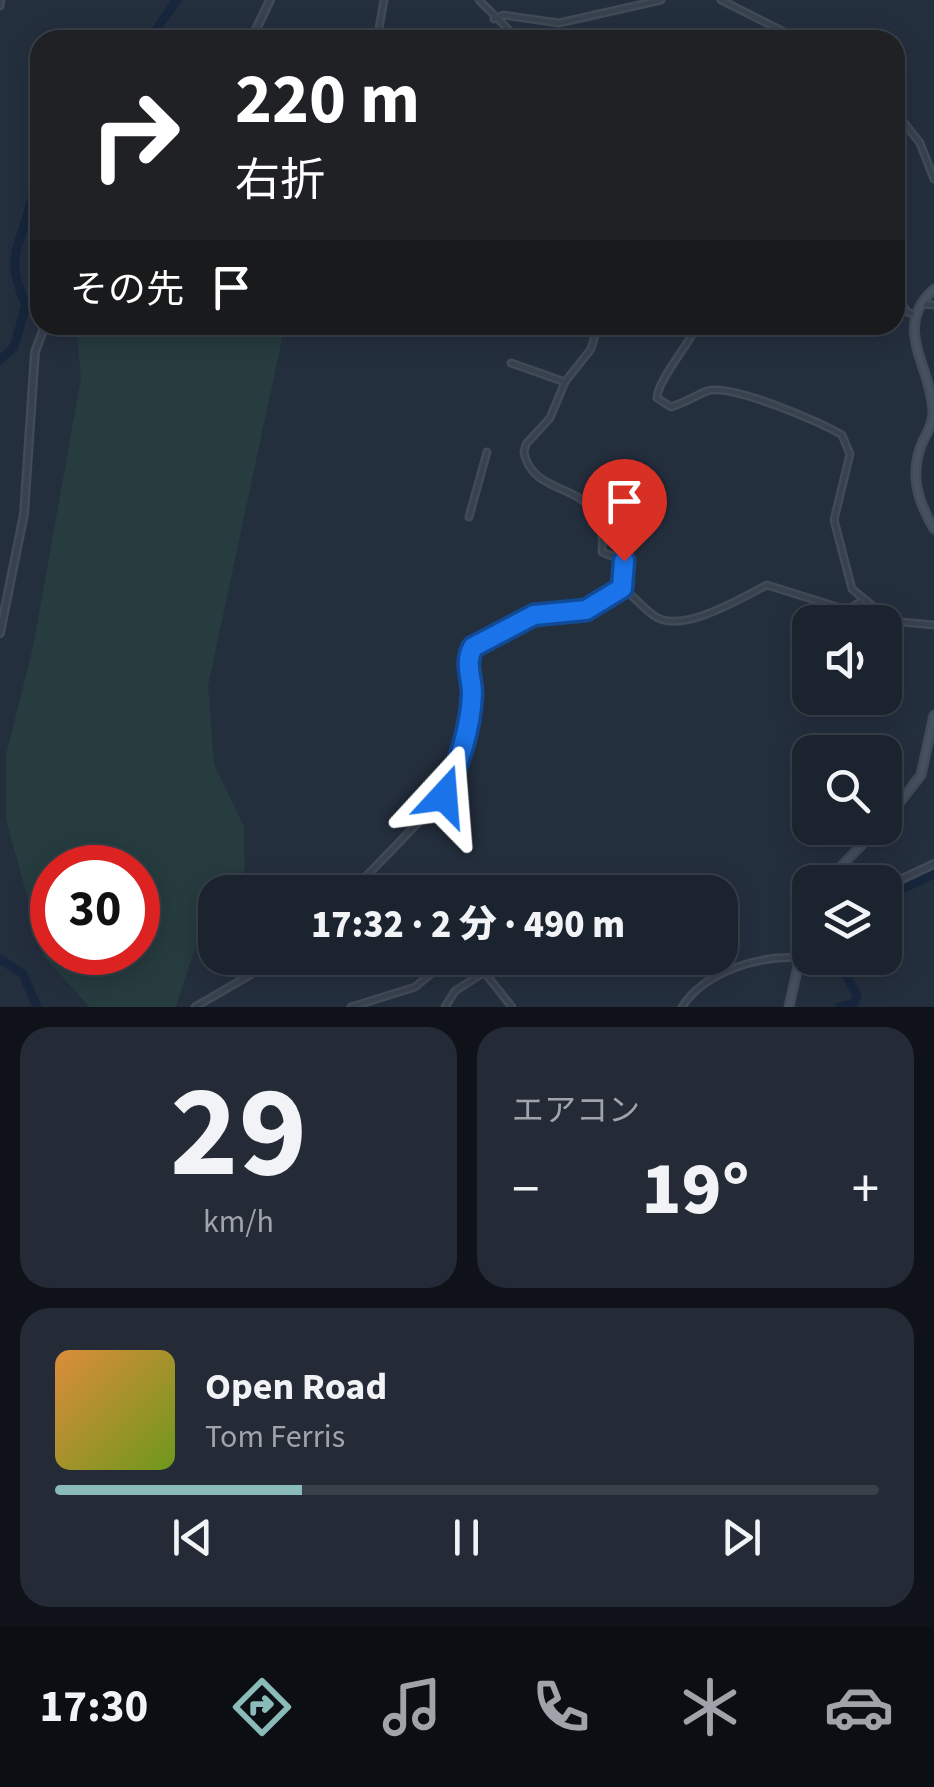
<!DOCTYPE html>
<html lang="ja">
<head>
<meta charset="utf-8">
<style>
  body { margin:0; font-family:"Source Sans 3","Noto Sans JP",sans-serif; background:#242b36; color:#f1f3f6; height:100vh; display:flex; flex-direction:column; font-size:38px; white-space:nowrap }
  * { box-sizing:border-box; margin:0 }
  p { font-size:32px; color:#a0a4aa }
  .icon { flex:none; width:55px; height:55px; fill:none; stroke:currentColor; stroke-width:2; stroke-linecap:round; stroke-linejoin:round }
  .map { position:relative; height:1007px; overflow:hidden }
  .drawer { display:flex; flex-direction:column; gap:20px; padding:20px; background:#0f1319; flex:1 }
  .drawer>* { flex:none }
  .banner { position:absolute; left:30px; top:30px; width:875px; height:305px; border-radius:30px; box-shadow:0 5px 25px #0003,0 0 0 2px #39404a; background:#202124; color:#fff; overflow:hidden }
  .buttons { position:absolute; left:792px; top:605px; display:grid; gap:20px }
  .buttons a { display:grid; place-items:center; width:110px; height:110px; border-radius:20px; background:#1b232e; box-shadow:0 5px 25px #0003,0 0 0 2px #39404a; font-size:50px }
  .speed { position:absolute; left:30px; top:845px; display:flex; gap:20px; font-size:50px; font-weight:700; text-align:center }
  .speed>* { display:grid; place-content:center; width:130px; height:130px; border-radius:50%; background:#1b232e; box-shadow:0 5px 25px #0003,0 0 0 2px #39404a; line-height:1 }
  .speed .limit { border:15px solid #d22; background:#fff; color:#111 }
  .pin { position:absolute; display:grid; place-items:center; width:85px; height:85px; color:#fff; margin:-102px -42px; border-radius:50% 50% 50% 0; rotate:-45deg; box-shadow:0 0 10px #0007 }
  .pin .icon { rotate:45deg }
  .me { position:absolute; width:110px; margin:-55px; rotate:19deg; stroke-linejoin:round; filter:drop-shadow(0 0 8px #0008) }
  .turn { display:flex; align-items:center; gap:35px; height:210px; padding:0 40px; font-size:45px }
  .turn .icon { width:130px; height:130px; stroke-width:2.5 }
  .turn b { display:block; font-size:70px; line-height:85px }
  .then { display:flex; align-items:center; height:95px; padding:0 40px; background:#0003; gap:20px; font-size:38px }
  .big { font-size:75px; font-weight:800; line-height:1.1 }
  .drawer .card { flex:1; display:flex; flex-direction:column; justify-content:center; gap:15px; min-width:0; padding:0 35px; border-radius:30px; background:#242b36 }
  .drawer .dial { align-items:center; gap:0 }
  .dial b { font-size:130px; line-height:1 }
  .song { display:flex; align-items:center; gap:30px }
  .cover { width:120px; height:120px; border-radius:15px; background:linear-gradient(135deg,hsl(30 70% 55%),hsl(80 70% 35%)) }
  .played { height:10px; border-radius:5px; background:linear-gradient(90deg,#8bbbb9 30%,#39404a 30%) }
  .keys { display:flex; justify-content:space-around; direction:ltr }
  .heat { display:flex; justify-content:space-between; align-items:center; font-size:55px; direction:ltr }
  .drawer .tiles { flex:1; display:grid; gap:20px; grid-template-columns:1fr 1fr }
  .card:last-child { grid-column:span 2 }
  .trip { position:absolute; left:198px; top:875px; width:540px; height:100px; border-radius:30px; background:#1b232e; box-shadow:0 5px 25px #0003,0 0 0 2px #39404a; font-weight:800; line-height:100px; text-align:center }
  .menu { display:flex; height:160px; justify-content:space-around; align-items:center; background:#0b0e12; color:#a0a4aa }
  .menu .icon { width:70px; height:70px }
  .menu .active { color:#8bbbb9 }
  .menu b { font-size:45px; color:#f1f3f6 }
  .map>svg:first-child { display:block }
</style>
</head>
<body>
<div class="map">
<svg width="934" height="1007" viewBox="0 0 934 1007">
  <rect width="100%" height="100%" fill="#242f3e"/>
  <path fill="#263c3f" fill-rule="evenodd" d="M76,325H285L208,686L214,764L244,827L245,892H215V924L199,935L176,1007H90L44,957L6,820V755L33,647L81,378ZM52,868H138V952H52Z"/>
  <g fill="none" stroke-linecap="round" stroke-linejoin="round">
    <path stroke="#17263c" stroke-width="9" d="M149,40L177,0
      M0,360L14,347L26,305C0,248 26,246 33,188L40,183
      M885,897L934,874
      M837,958L857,996L854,1004L839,1007
      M0,959L23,974L37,1007"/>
    <g stroke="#414a57" stroke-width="9">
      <path id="minor" d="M479,0L519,40
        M721,0L800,40
        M0,6L1,0
        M494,19L503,15L559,23L661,0
        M377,40L384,0
        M895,111L920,143L934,179
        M895,291L907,312L916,315
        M920,304L934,305
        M598,325L591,349L565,382L550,418L526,444L524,453C535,503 608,476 602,552L624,561L622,587
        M698,325C689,343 657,382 657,398L671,407C684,403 695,396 707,391C730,383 821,422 842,435L850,454L834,520L852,589L891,621L934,625
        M511,363L565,382
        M469,517L487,452
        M622,588C634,596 642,607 653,615C680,636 741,598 767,585L847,610L860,602
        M351,892L444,796L468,719L472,693L468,661L473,647L534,615L586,610L622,588
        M484,972L512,1007
        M195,1007L279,958
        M351,1007L415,987L450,958
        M445,1007L455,991L486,971L489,958
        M682,1007C704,972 759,955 799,958"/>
    </g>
    <g stroke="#414a57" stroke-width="10">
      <path id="tertiary" d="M251,40L270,0
        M0,633L24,514L35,352L45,325
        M885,887L934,864"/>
    </g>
    <g stroke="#414a57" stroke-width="11">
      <path id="secondary" d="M934,289C891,327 932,367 933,412C933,423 928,431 923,441C909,473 917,500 934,529
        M885,821L921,775L934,715
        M826,882L878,828
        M789,1007L810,912"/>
    </g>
    <use href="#minor" stroke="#38414e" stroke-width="4"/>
    <use href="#tertiary" stroke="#38414e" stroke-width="5"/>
    <use href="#secondary" stroke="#465061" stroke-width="6"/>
  </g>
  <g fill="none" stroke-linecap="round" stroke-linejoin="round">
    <g stroke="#114b97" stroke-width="25">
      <path id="route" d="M444,796C458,767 471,727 472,694C472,677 464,663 473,647L534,615L586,610L622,588L624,561"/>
    </g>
    <use href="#route" stroke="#1a73e8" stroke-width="18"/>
  </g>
</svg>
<div class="buttons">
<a><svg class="icon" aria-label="sound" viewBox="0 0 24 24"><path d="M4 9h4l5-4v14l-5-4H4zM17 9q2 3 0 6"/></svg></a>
<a><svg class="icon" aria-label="search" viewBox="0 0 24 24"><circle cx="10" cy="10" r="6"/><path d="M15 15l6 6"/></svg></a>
<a><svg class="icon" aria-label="layers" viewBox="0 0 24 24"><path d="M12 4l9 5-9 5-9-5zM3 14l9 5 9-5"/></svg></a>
</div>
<div class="speed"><div class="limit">30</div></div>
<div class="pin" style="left:624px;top:561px;background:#d93025"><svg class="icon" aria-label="arrive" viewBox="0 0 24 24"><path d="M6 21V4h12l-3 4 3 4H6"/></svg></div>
<svg class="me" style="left:444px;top:796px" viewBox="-20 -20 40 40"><path d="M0-17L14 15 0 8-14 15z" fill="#1a73e8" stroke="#fff" stroke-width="4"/></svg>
<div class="trip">17:32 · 2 分 · 490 m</div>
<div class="banner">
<div class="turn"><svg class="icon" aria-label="right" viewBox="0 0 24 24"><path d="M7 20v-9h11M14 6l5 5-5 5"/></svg><div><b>220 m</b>右折</div></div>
<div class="then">その先<svg class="icon" aria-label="arrive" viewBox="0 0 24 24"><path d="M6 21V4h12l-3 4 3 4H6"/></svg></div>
</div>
</div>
<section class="drawer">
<div class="tiles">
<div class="card dial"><b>29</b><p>km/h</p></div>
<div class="card"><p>エアコン</p>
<div class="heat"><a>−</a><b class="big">19°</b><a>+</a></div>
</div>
<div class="card">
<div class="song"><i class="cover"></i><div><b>Open Road</b><p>Tom Ferris</p></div></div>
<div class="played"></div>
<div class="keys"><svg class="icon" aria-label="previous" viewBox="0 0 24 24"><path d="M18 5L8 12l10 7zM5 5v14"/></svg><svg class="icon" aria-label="pause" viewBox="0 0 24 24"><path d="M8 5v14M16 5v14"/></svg><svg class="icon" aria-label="next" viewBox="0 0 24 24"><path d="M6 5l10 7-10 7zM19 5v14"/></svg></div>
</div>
</div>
</section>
<nav class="menu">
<b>17:30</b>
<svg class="icon active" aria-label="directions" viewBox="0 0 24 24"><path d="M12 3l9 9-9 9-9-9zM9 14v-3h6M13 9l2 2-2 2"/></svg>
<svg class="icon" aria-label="music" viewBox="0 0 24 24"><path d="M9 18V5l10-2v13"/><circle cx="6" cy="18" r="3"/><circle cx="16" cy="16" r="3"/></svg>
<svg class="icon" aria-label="phone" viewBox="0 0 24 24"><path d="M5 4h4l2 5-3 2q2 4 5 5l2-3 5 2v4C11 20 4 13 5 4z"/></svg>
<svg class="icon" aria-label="climate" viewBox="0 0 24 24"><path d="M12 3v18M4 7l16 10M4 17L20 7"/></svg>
<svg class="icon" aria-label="car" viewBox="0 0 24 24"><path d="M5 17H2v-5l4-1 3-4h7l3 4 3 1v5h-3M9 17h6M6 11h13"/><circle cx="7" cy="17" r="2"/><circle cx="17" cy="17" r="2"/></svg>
</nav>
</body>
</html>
